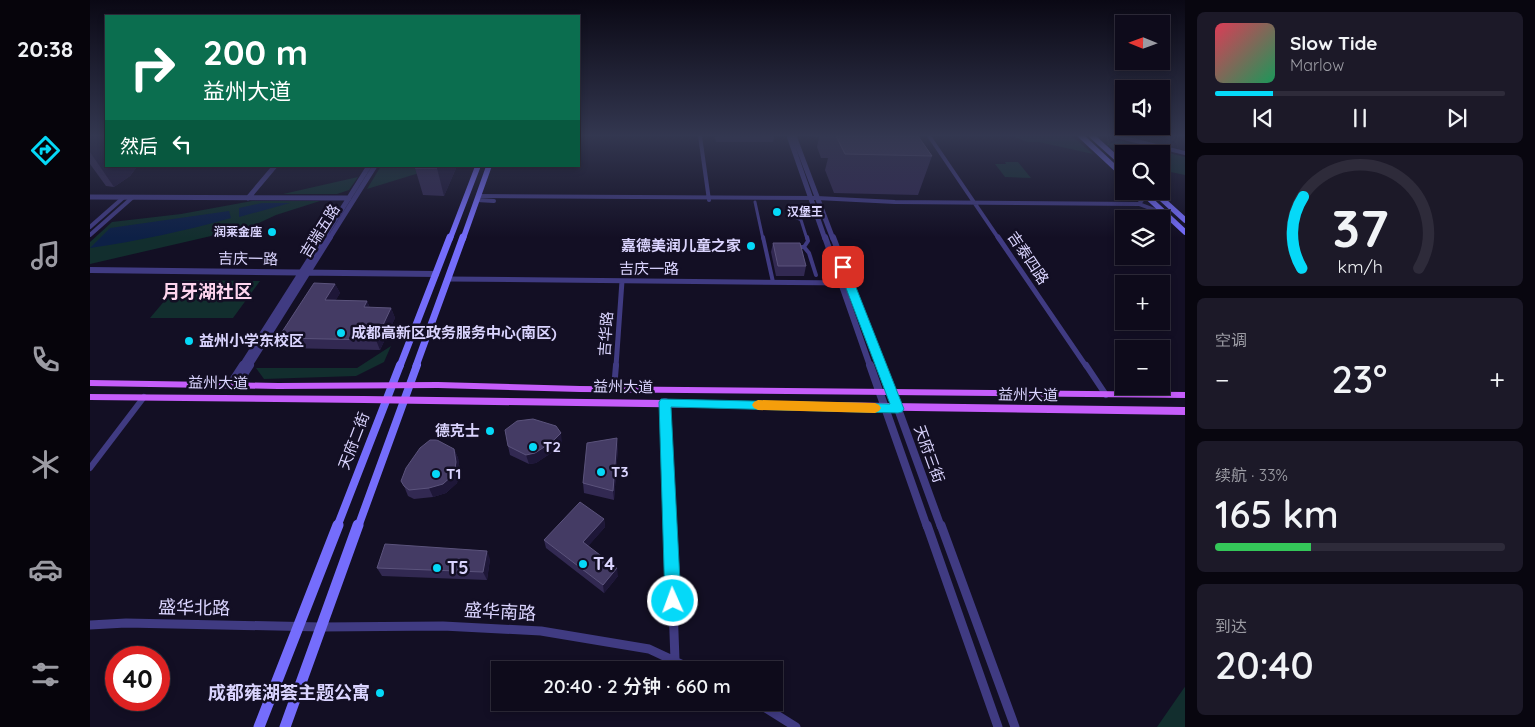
<!DOCTYPE html>
<html lang="zh">
<head>
<meta charset="utf-8">
<style>
  body { margin:0; font-family:Quicksand,"Noto Sans SC",sans-serif; background:#1c1928; color:#f1f3f6; height:100vh; display:flex; flex-direction:column; font-size:19px; white-space:nowrap }
  * { box-sizing:border-box; margin:0 }
  p { font-size:16px; color:#9b9ba3 }
  .icon { flex:none; width:28px; height:28px; fill:none; stroke:currentColor; stroke-width:2; stroke-linecap:round; stroke-linejoin:round }
  .map { position:relative; flex:1; overflow:hidden }
  .panel { display:flex; flex-direction:column; gap:12px; padding:12px; background:#08060f; width:350px }
  .panel>* { flex:none }
  .banner { position:absolute; left:15px; top:15px; width:475px; height:152px; border-radius:0px; box-shadow:0 2px 8px #0003,0 0 0 1px #2e2b3a; background:#0b6e4f; color:#fff; overflow:hidden }
  .needle { width:32px; rotate:271deg }
  .fabs { position:absolute; left:1025px; top:15px; display:grid; gap:10px }
  .fabs a { display:grid; place-items:center; width:55px; height:55px; border-radius:0px; background:#0e0b1b; box-shadow:0 2px 8px #0003,0 0 0 1px #2e2b3a; font-size:25px }
  .speed { position:absolute; left:15px; top:646px; display:flex; gap:10px; font-size:25px; font-weight:700; text-align:center }
  .speed>* { display:grid; place-content:center; width:65px; height:65px; border-radius:50%; background:#0e0b1b; box-shadow:0 2px 8px #0003,0 0 0 1px #2e2b3a; line-height:1 }
  .speed .limit { border:8px solid #d22; background:#fff; color:#111 }
  .pin { position:absolute; display:grid; place-items:center; width:42px; height:42px; color:#fff; margin:-21px; border-radius:10px; box-shadow:0 2px 8px #0006 }
  .me { position:absolute; width:55px; margin:-28px; rotate:358deg; stroke-linejoin:round; filter:drop-shadow(0 0 4px #0008) }
  .turn { display:flex; align-items:center; gap:18px; height:105px; padding:0 15px; font-size:22px }
  .turn .icon { width:65px; height:65px; stroke-width:2.5 }
  .turn b { display:block; font-size:35px; line-height:42px }
  .then { display:flex; align-items:center; height:48px; padding:0 15px; background:#0003; gap:10px; font-size:19px }
  .big { font-size:38px; font-weight:600; line-height:1.1 }
  .panel .card { flex:1; display:flex; flex-direction:column; justify-content:center; gap:8px; min-width:0; padding:0 18px; border-radius:8px; background:#1c1928 }
  .panel .dial { align-items:center; gap:0 }
  .dial svg { height:130px; overflow:visible; fill:none; stroke:#2e2b3a; stroke-width:7; stroke-linecap:round; text-anchor:middle }
  .dial text { fill:#f1f3f6; stroke:none }
  .song { display:flex; align-items:center; gap:15px }
  .cover { width:60px; height:60px; border-radius:8px; background:linear-gradient(135deg,hsl(350 70% 55%),hsl(150 70% 35%)) }
  .played { height:5px; border-radius:2px; background:linear-gradient(90deg,#05d9f8 20%,#2e2b3a 20%) }
  .keys { display:flex; justify-content:space-around; direction:ltr }
  .heat { display:flex; justify-content:space-between; align-items:center; font-size:28px; direction:ltr }
  .charge { height:8px; border-radius:4px; background:linear-gradient(90deg,#34c759 33%,#2e2b3a 0) }
  .trip { position:absolute; left:401px; top:661px; width:292px; height:50px; border-radius:0px; background:#0e0b1b; box-shadow:0 2px 8px #0003,0 0 0 1px #2e2b3a; font-weight:600; line-height:50px; text-align:center }
  main { display:flex; flex:1; min-height:0 }
  .menu { display:flex; flex-direction:column; width:90px; justify-content:space-around; align-items:center; background:#06040b; color:#9b9ba3 }
  .menu .icon { width:35px; height:35px }
  .menu .current { color:#05d9f8 }
  .menu b { font-size:22px; color:#f1f3f6 }
  .map>svg:first-child { display:block }
</style>
</head>
<body>
<main>
<nav class="menu">
<b>20:38</b>
<svg class="icon current" aria-label="directions" viewBox="0 0 24 24"><path d="M12 3l9 9-9 9-9-9zM9 14v-3h6M13 9l2 2-2 2"/></svg>
<svg class="icon" aria-label="music" viewBox="0 0 24 24"><path d="M9 18V5l10-2v13"/><circle cx="6" cy="18" r="3"/><circle cx="16" cy="16" r="3"/></svg>
<svg class="icon" aria-label="phone" viewBox="0 0 24 24"><path d="M5 4h4l2 5-3 2q2 4 5 5l2-3 5 2v4C11 20 4 13 5 4z"/></svg>
<svg class="icon" aria-label="climate" viewBox="0 0 24 24"><path d="M12 3v18M4 7l16 10M4 17L20 7"/></svg>
<svg class="icon" aria-label="car" viewBox="0 0 24 24"><path d="M5 17H2v-5l4-1 3-4h7l3 4 3 1v5h-3M9 17h6M6 11h13"/><circle cx="7" cy="17" r="2"/><circle cx="17" cy="17" r="2"/></svg>
<svg class="icon" aria-label="filters" viewBox="0 0 24 24"><path d="M4 7h16M4 17h16"/><circle cx="9" cy="7" r="2"/><circle cx="15" cy="17" r="2"/></svg>
</nav>
<div class="map">
<svg width="1095" height="727" viewBox="0 0 1095 727">
  <rect width="100%" height="100%" fill="#130f24"/>
  <path fill="#122e2e" d="M923,136H982L1003,154L949,142H937Z
    M1030,141L1095,157V175L1071,170V154H1034V160L1017,144Z
    M915,162H928L941,178L915,177L905,164H916Z
    M291,166H352L277,189Z
    M268,177L259,190L247,194H193Z
    M162,201H230L186,215L160,227L0,264V242L22,222L91,214Z
    M92,280L170,281L143,318H60Z
    M301,346L294,362L266,376L174,379L166,368H267Z
    M1095,687V727H1067L1094,688Z"/>
  <path fill="#0d2046" d="M172,203H200L149,217V208Z
    M139,211L141,218C95,231 48,241 0,248L20,228Z"/>
  <g fill="none" stroke-linecap="round" stroke-linejoin="round">
    <path stroke="#403b82" stroke-width="3" d="M665,202L673,239
      M704,209L707,218L711,220L717,239"/>
    <path stroke="#403b82" stroke-width="4" d="M673,237L683,282
      M706,247H714L718,241L717,237
      M714,247L719,253L726,275"/>
    <path stroke="#403b82" stroke-width="4" d="M610,136L619,200
      M839,136L909,239
      M1026,136L1095,153
      M388,196L727,198L805,202L1049,204
      M1055,196L1049,204L1073,213
      M387,200L404,201
      M0,227L34,197
      M0,235L43,197"/>
    <path stroke="#403b82" stroke-width="5" d="M908,237L996,366
      M358,279L759,283
      M526,366L532,281"/>
    <path stroke="#403b82" stroke-width="6" d="M996,365L1016,395
      M524,389L526,365
      M0,468L54,397"/>
    <path stroke="#403b82" stroke-width="5" d="M699,136L735,239
      M704,136L743,239
      M0,197L259,198
      M158,198L185,166
      M233,239L279,166
      M239,239L285,166"/>
    <path stroke="#403b82" stroke-width="6" d="M735,237L780,366
      M743,237L792,366
      M0,270L346,274
      M152,366L234,237
      M159,366L240,237"/>
    <path stroke="#403b82" stroke-width="8" d="M780,365L837,527
      M792,365L851,527
      M140,385L153,365
      M147,385L160,365
      M575,402L580,527"/>
    <path stroke="#403b82" stroke-width="9" d="M580,525L585,660
      M837,525L908,727
      M851,525L925,727
      M0,625L36,623L232,627L353,626L451,631L559,649L604,670
      M666,702L706,727"/>
    <path stroke="#756dfc" stroke-width="5.5" d="M991,136L1034,176
      M1002,136L1034,165
      M1051,191L1095,232
      M1063,191L1095,220
      M360,239L388,166
      M373,239L399,166"/>
    <path stroke="#756dfc" stroke-width="7" d="M310,366L360,237
      M326,366L373,237"/>
    <path stroke="#756dfc" stroke-width="8" d="M247,527L310,365
      M268,527L327,365"/>
    <path stroke="#756dfc" stroke-width="11" d="M169,727L248,525
      M195,727L268,525"/>
    <path fill="#c55dfb" fill-rule="evenodd" d="M0,380L188,383L348,382L490,386L1095,392V398L490,392L348,388L188,389L0,386Z
      M0,394L274,396L1095,407V415L274,403L0,400Z"/>
  </g>
  <path fill="#322952" d="M0,136L46,168L40,176L24,187L16,186L0,164Z
    M625,136H684L683,142H626Z
    M723,136H828L842,156L828,195L744,193L735,170L738,158H731L727,147L729,137H723Z
    M326,166H367L354,196L333,195L325,168Z
    M683,243L716,266L714,276H686L681,252Z
    M245,284L250,293L245,301H277L280,308H301L305,318L290,350L194,348L188,338Z
    M472,443L464,451L446,463L439,464L420,455L418,446Z
    M528,447L524,500L494,493L493,483Z
    M364,449L368,458L370,471L367,483L356,493L343,497L324,499L318,496L314,486Z
    M514,519L515,527L498,546L528,576L514,593L456,548L454,540Z
    M400,559L397,580L292,576L287,568Z"/>
  <path fill="#1e1738" d="M0,136H16V166H46V168L40,176L24,187L0,152Z
    M347,166H367L354,196L347,168Z
    M245,284L250,293L240,310L235,300Z
    M277,301L281,311L274,307Z
    M301,308L305,318L290,350L286,340Z
    M471,433L472,443L464,451L446,463L439,464L436,455Z
    M527,438L528,447L524,500L523,491Z
    M364,449L368,458L370,471L367,483L356,493L343,497L339,488Z
    M514,519L515,527L494,551L493,542Z
    M397,551L400,559L397,580L393,572Z
    M527,568L528,576L514,593L513,585Z"/>
  <path fill="#443b64" stroke="#5b537c" d="M746,136H828L842,156L755,154Z
    M326,166H347V168H325Z
    M683,243H710L716,266H688Z
    M224,283L245,284L235,300L277,301L274,307L301,308L286,340L188,338Z
    M443,419L466,426L471,433L462,442L445,453L436,455L418,446L415,430L427,421Z
    M527,438L523,491L493,483L497,443Z
    M340,440H347L364,449L366,462L364,474L353,484L339,488L319,490L314,486L311,481L316,468L330,448Z
    M490,502L514,519L493,542L527,568L513,585L454,540Z
    M295,544L397,551L393,572L287,568Z"/>
  <linearGradient id="sky" x2="0" y2="1"><stop stop-color="#0a0814"/><stop offset="0.57" stop-color="#333750"/><stop offset="1" stop-color="#333750" stop-opacity="0"/></linearGradient>
  <rect width="1095" height="238" fill="url(#sky)"/>
  <path fill="#05d9f8" stroke="#038da1" d="M753,264L758,267L814,409L812,412L808,413L581,407L591,601L589,606L583,609L577,606L575,601L569,402L571,399L800,404L748,267Z"/>
  <path fill="#f59e0b" d="M668,400L785,403L789,405L791,408L789,411L785,413L668,410L664,408L662,405L664,402Z"/>
  <g fill="#05d9f8" stroke="#130f24" stroke-width="2">
    <circle cx="687" cy="212" r="5"/>
    <circle cx="182" cy="232" r="5"/>
    <circle cx="661" cy="246" r="5"/>
    <circle cx="251" cy="333" r="5"/>
    <circle cx="99" cy="341" r="5"/>
    <circle cx="400" cy="431" r="5"/>
    <circle cx="443" cy="447" r="5"/>
    <circle cx="511" cy="472" r="5"/>
    <circle cx="346" cy="474" r="5"/>
    <circle cx="493" cy="564" r="5"/>
    <circle cx="347" cy="568" r="5"/>
    <circle cx="290" cy="693" r="5"/>
  </g>
  <g text-anchor="middle" stroke-width="5" stroke-linejoin="round" paint-order="stroke">
    <g font-size="12" font-weight="bold" fill="#dad4fe" stroke="#130f24" text-anchor="start">
      <text x="697" y="216">汉堡王</text>
      <text x="172" y="236" text-anchor="end">润莱金座</text>
    </g>
    <g font-size="15" fill="#dad4fe" stroke="#130f24">
      <text transform="translate(230 231) rotate(-58)" y="5">吉瑞五路</text>
      <text transform="translate(938 258) rotate(56)" y="5">吉泰四路</text>
      <text transform="translate(158 259) rotate(1)" y="5">吉庆一路</text>
      <text x="559" y="274">吉庆一路</text>
      <text transform="translate(516 334) rotate(-86)" y="5">吉华路</text>
      <text transform="translate(128 383) rotate(1)" y="5">益州大道</text>
      <text transform="translate(533 387) rotate(1)" y="5">益州大道</text>
      <text transform="translate(938 395) rotate(1)" y="5">益州大道</text>
      <text transform="translate(264 441) rotate(-69)" y="5">天府二街</text>
      <text transform="translate(839 454) rotate(70)" y="5">天府三街</text>
    </g>
    <g font-size="15" font-weight="bold" fill="#dad4fe" stroke="#130f24" text-anchor="start">
      <text x="651" y="251" text-anchor="end">嘉德美润儿童之家</text>
      <text x="261" y="338">成都高新区政务服务中心(南区)</text>
      <text x="109" y="346">益州小学东校区</text>
      <text x="390" y="436" text-anchor="end">德克士</text>
      <text x="453" y="452">T2</text>
      <text x="521" y="477">T3</text>
      <text x="356" y="479">T1</text>
    </g>
    <g font-size="18" font-weight="bold" fill="#fed5ee" stroke="#130f24">
      <text x="117" y="298">月牙湖社区</text>
    </g>
    <g font-size="18" font-weight="bold" fill="#dad4fe" stroke="#130f24" text-anchor="start">
      <text x="503" y="570">T4</text>
      <text x="357" y="574">T5</text>
      <text x="280" y="699" text-anchor="end">成都雍湖荟主题公寓</text>
    </g>
    <g font-size="18" fill="#dad4fe" stroke="#130f24">
      <text transform="translate(104 608) rotate(1)" y="6">盛华北路</text>
      <text transform="translate(410 612) rotate(3)" y="6">盛华南路</text>
    </g>
  </g>
</svg>
<div class="fabs">
<a><svg class="needle" viewBox="-14 -14 28 28"><path d="M0-13l5 13h-10z" fill="#e53935"/><path d="M0 13l5-13h-10z" fill="#9b9ba3"/></svg></a>
<a><svg class="icon" aria-label="sound" viewBox="0 0 24 24"><path d="M4 9h4l5-4v14l-5-4H4zM17 9q2 3 0 6"/></svg></a>
<a><svg class="icon" aria-label="search" viewBox="0 0 24 24"><circle cx="10" cy="10" r="6"/><path d="M15 15l6 6"/></svg></a>
<a><svg class="icon" aria-label="layers" viewBox="0 0 24 24"><path d="M12 4l9 5-9 5-9-5zM3 14l9 5 9-5"/></svg></a>
<a>+</a>
<a>−</a>
</div>
<div class="speed"><div class="limit">40</div></div>
<div class="pin" style="left:753px;top:267px;background:#d93025"><svg class="icon" aria-label="arrive" viewBox="0 0 24 24"><path d="M6 21V4h12l-3 4 3 4H6"/></svg></div>
<svg class="me" style="left:583px;top:601px" viewBox="-20 -20 40 40"><circle r="17" fill="#05d9f8" stroke="#fff" stroke-width="3"/><path d="M0-11L8 9 0 5-8 9z" fill="#fff"/></svg>
<div class="trip">20:40 · 2 分钟 · 660 m</div>
<div class="banner">
<div class="turn"><svg class="icon" aria-label="right" viewBox="0 0 24 24"><path d="M7 20v-9h11M14 6l5 5-5 5"/></svg><div><b>200 m</b>益州大道</div></div>
<div class="then">然后<svg class="icon" aria-label="left" viewBox="0 0 24 24"><path d="M17 20v-9H6M10 6l-5 5 5 5"/></svg></div>
</div>
</div>
<section class="panel">
<div class="card">
<div class="song"><i class="cover"></i><div><b>Slow Tide</b><p>Marlow</p></div></div>
<div class="played"></div>
<div class="keys"><svg class="icon" aria-label="previous" viewBox="0 0 24 24"><path d="M18 5L8 12l10 7zM5 5v14"/></svg><svg class="icon" aria-label="pause" viewBox="0 0 24 24"><path d="M8 5v14M16 5v14"/></svg><svg class="icon" aria-label="next" viewBox="0 0 24 24"><path d="M6 5l10 7-10 7zM19 5v14"/></svg></div>
</div>
<div class="card dial"><svg viewBox="0 0 100 80">
<path d="M14 69A42 42 0 1 1 86 69"/>
<path d="M14 69A42 42 0 0 1 15 25" stroke="#05d9f8"/>
<text x="50" y="56" font-size="32" font-weight="700">37</text>
<text x="50" y="72" font-size="11">km/h</text>
</svg></div>
<div class="card"><p>空调</p>
<div class="heat"><a>−</a><b class="big">23°</b><a>+</a></div>
</div>
<div class="card"><p>续航 · 33%</p><b class="big">165 km</b><div class="charge"></div></div>
<div class="card"><p>到达</p><b class="big">20:40</b></div>
</section>
</main>
</body>
</html>
